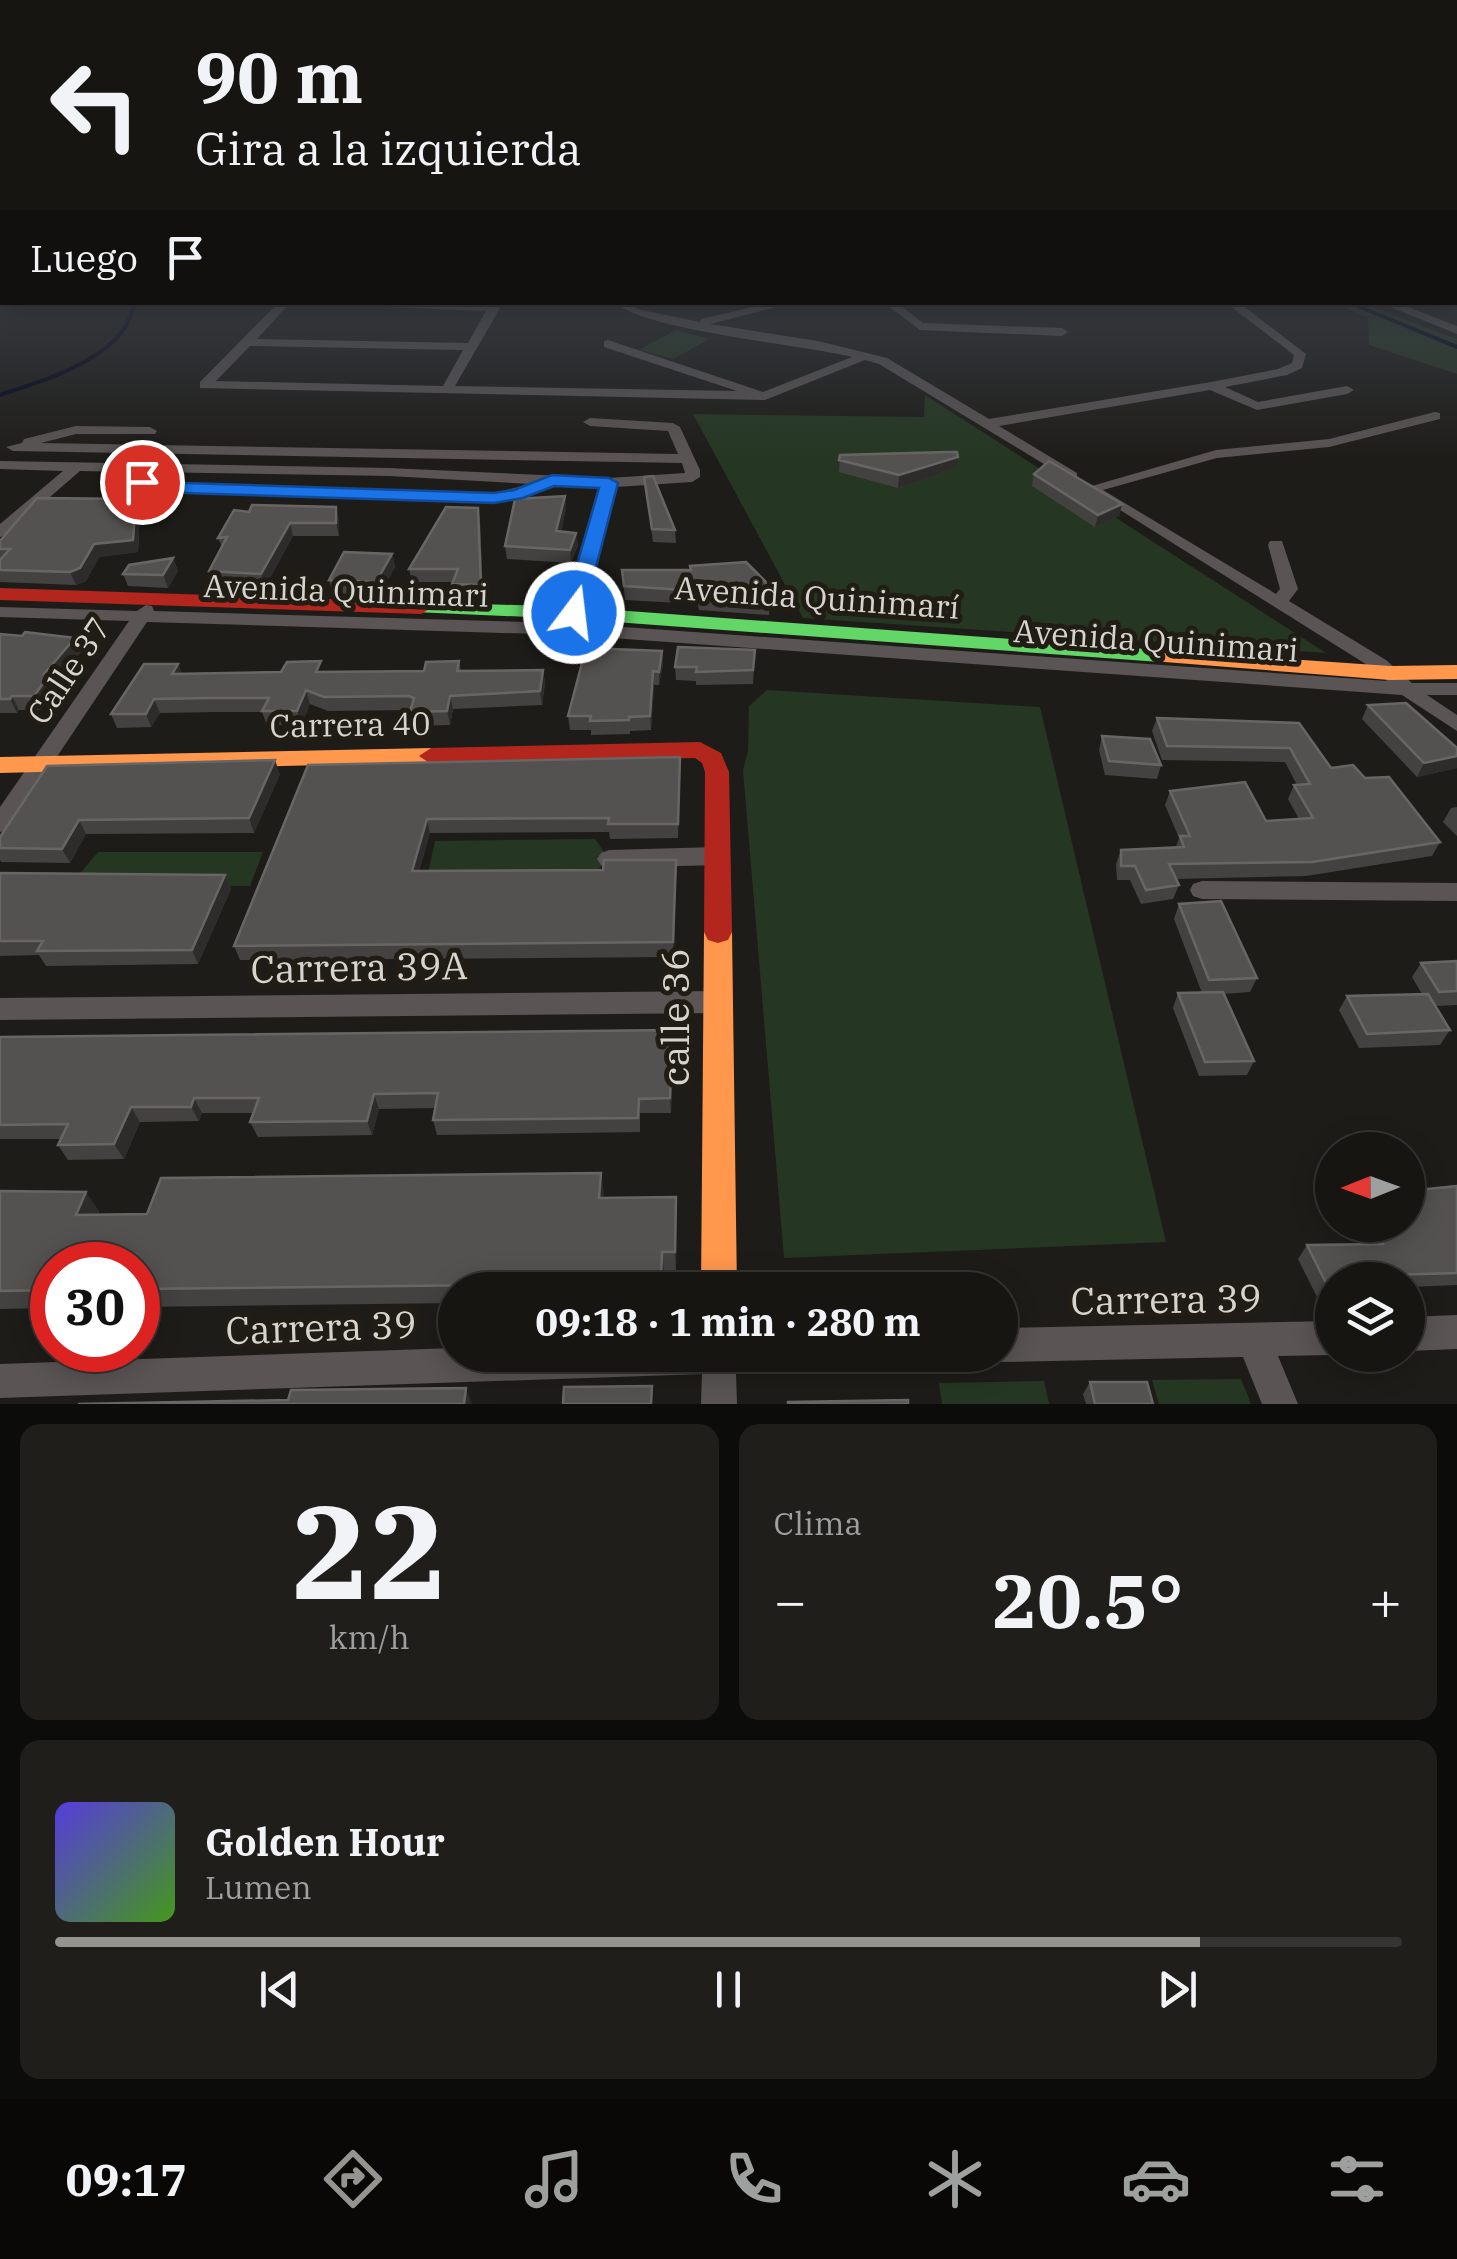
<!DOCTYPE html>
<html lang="es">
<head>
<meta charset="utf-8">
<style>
  body { margin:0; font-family:"IBM Plex Serif",serif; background:#1f1e1b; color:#f1f3f6; height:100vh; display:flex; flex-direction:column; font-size:38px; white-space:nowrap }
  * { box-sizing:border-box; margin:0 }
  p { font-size:32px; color:#9e9f9f }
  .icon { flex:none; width:55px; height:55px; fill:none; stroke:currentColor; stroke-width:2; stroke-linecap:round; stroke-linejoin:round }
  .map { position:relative; height:1404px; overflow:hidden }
  .details { display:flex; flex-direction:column; gap:20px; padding:20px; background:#0c0c0a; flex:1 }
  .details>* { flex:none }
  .top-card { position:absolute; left:0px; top:0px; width:1458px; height:305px; box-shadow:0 5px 25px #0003,0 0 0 2px #353432; background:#161512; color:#f1f3f6; overflow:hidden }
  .needle { width:65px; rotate:269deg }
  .controls { position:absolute; left:1315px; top:1132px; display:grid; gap:20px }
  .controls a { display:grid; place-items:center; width:110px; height:110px; border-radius:50%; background:#161512; box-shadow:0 5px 25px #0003,0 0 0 2px #353432; font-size:50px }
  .speed { position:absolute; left:30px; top:1242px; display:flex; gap:20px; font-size:50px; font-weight:700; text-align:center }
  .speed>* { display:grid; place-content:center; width:130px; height:130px; border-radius:50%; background:#161512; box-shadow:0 5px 25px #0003,0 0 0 2px #353432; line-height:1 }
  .speed .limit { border:15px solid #d22; background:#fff; color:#111 }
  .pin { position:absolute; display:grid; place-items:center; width:85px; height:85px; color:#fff; margin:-42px; border:5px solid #fff; border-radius:50%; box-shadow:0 2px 10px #0007 }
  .me { position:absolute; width:110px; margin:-55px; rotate:15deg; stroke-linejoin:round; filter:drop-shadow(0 0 8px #0008) }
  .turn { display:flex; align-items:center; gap:35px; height:210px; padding:0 30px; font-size:45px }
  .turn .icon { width:130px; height:130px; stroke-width:2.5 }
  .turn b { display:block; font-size:70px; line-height:85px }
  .then { display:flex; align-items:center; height:95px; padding:0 30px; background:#0003; gap:20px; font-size:38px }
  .big { font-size:75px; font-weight:700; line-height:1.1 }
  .details .tile { flex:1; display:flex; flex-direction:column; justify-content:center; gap:15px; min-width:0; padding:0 35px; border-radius:20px; background:#1f1e1b }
  .details .dial { align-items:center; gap:0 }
  .dial b { font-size:130px; line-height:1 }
  .song { display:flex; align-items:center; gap:30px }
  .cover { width:120px; height:120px; border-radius:15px; background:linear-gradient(135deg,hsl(250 70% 55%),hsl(100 70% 35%)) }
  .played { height:10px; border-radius:5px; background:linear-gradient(90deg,#96948e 85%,#353432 85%) }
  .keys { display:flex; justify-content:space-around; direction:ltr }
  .heat { display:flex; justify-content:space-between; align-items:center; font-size:55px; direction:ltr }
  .details .tiles { flex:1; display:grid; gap:20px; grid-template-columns:1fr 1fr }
  .tile:last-child { grid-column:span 2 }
  .trip { position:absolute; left:438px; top:1272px; width:580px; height:100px; border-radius:50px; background:#161512; box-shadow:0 5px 25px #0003,0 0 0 2px #353432; font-weight:700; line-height:100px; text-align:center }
  .menu { display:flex; height:160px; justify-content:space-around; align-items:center; background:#090807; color:#9e9f9f }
  .menu .icon { width:70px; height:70px }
  .menu .active { color:#96948e }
  .menu b { font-size:45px; color:#f1f3f6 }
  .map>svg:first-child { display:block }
</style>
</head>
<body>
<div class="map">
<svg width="1457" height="1404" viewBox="0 0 1457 1404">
  <rect width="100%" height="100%" fill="#1e1c18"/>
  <path fill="#253722" d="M1335,303H1362L1457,339V374L1369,345L1368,318Z
    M676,330L710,339L673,359L639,350Z
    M925,395L1326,653L803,618L693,414L924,417Z
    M767,690L1040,707L1166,1242L784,1258L743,770L748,751L749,706Z
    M595,839L609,859L586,881L426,883L435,841Z
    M98,852H263L250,886L80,885L78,876Z
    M1241,1379L1251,1404H1159L1152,1380Z
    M1044,1381L1049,1404H942L939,1383Z"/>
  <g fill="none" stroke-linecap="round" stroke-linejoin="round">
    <path stroke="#03061a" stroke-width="4" d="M1348,302L1457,347
      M0,395C45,380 128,357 134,302"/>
    <path fill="#5a5454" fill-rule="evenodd" d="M1455,264H1457V271H1455Z
      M1455,297H1457V303L1452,302H1455Z
      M279,302H291L257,339L468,343L486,311L336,305L331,302L498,306L500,308L455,386L737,391L604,347V341L608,340L763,392L852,357C800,344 646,331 614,302H627L637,309L700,322L701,319L774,302H797L710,324L818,341L887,358L989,419L1211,382L1278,369L1292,363L1294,355L1225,302H1238L1306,354L1302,368L1287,375L1225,387L1258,402L1347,386L1354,390L1347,394L1257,410L1210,390L999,426L1077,473V479L1072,481L879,364L865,360L765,400L200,388V382ZM250,346L463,350L443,386L216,381Z
      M883,302H896L923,323L1062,328L1068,332L1062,336L920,330Z
      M1378,302H1395L1457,326V334Z
      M1435,412L1440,413V419L1329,447L1217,458L1103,490L1276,594L1280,589L1268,545L1270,541H1282L1298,589L1289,601L1386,660L1412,683H1457V695H1427L1457,715V731L1402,695L571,635L147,622L8,830L0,832V807L129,621L0,617V607L137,611L146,605L152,606L154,611L563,623L600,487L551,485L522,498L494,503L151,492L137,486L130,472L80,471L6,535L0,537V524L63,471L0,469V461L389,468L609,478L685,473L682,463L13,451L6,447L22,443L24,439L76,426L150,427L157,431L155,434H76L41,443L678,454L668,431L590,426L583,422L590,418L673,423L680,427L700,470V477L692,482L616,487L581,624L1387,681L1372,668L1085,488L1216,450L1329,439ZM145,472L389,476L531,484L494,493L154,482L149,480Z
      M717,847L725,850L729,856L725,862L717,865L609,868L601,865L597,859L601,853L609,850Z
      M1202,881L1457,883V901L1202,899L1193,896L1190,890L1193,884Z
      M719,991L728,994L732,1002L728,1010L719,1013L0,1020V998Z
      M1457,1315V1349L1408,1351V1317Z
      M1332,1321V1355L1278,1356L1298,1404H1262L1243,1357L1000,1362L987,1355H1000V1328Z
      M455,1348V1355H781L776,1367L764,1372L736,1373L737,1404H701L702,1374L0,1398V1364Z"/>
    <path fill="#63d668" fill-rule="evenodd" d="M421,602L574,607L1160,650L1171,656L1160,662L574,619L414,612L411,608Z"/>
    <path fill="#ff974d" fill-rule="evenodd" d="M1160,650L1390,666L1457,665V679L1390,680L1152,661L1149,656Z
      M431,748L443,756L439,762L0,773V757Z
      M718,921L728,924L732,932L737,1290H701L704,932L708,924Z"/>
    <path fill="#b3261e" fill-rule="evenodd" d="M0,588L421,602L431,608L421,614L0,600Z
      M700,742L721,753L729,772L732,932L728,940L718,943L708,940L704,932L705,772L702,763L695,758L431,764L419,756L431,748Z"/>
  </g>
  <path fill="#444241" d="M840,455L956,468L898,488L839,472Z
    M1034,474L1122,504L1119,516L1095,527L1032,486Z
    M644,477L675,530L676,543L653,542Z
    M565,496L566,508L561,532L578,545L571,563L507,559L505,546Z
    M136,499L140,511L138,552L99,557L86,581L76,585L0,582V541Z
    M478,508L480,521L483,598L455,597L453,582H412L409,569Z
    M234,510L339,520V536H293L265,587L214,584L209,571L222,547L218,538Z
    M392,554L395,567L379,595L332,593L329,580Z
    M173,558L178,571L168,588L128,586L123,574Z
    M690,566L770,602L769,615L699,610L698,604L625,600L622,570H690Z
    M0,634L81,652L54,683L57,687L41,710H19L17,713H0Z
    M755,650L753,684L696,685V681L676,680L675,667Z
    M662,651L663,664L659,685H654L651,730L630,731V734L591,735V730H570L568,716Z
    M459,661L461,671L543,670L545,683L542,705L453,709L450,725L413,726L411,710L328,711L310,704L301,725H267L262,712H215L160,713L151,727L117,728L111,714L178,664L182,674L424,671Z
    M1368,705L1457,768L1417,777L1362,719Z
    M1157,718L1299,723L1331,768L1365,778L1440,842L1432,856L1306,876L1176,879L1179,885L1173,899L1141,904L1130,880H1117L1116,864L1121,850L1176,847L1179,838L1165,805L1170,791L1266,821L1299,819L1288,799L1294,785H1297L1285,762L1162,760L1152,731Z
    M1102,736L1161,765L1157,779L1105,775L1099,750Z
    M308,765L680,771L678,838L610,839L609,832L430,833L419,871L603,870L676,860L674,957L240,960L234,946Z
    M280,774L254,833L86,834L70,863L1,862L0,860V837Z
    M1457,807V836L1443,822L1451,808Z
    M0,873L225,875L231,889L198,964L46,966L39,955L0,956Z
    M1179,904L1257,978L1250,992L1223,994L1254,1061L1247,1075L1199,1076L1173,1008L1178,993H1202L1174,919Z
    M1457,961V1005L1436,1006L1450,1030L1440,1045L1359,1048L1339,1010L1347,996L1422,994L1412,977L1421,963Z
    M0,1037L673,1045L671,1113H640V1132L437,1135L433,1120L435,1108L379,1109L372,1135L258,1137L250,1122L254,1113H202L199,1121L140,1122L124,1159L68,1160L58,1145L61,1139H0Z
    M601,1173L603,1198L676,1197V1270L664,1271L663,1290H455V1303L138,1307V1265H52V1308L0,1309V1191L99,1211L98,1214H147Z
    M1457,1186V1285L1408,1287V1280H1332V1309H1323L1298,1259L1307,1245L1367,1244L1358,1225H1408Z
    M1090,1382L1153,1404H1086L1083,1394Z"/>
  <path fill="#2e2c2a" d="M958,457L956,468L898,488L899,475Z
    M565,496L566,508L558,544L556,531Z
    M136,499L140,511L138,552L99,557L86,581L76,585L70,572Z
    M1122,504L1119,516L1095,527L1098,515Z
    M336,507L339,520V536L336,523Z
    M478,508L480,521L483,598L481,585Z
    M290,523L293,536L265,587L261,574Z
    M576,533L578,545L571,563L570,550Z
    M392,554L395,567L379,595L376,582Z
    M173,558L178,571L168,588L163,575Z
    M75,638L81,652L54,683L57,687L41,710L34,696L44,674Z
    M662,651L663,664L659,685V672Z
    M178,664L183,677L172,674Z
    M543,670L545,683L542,705L540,691Z
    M653,671L654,685L651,730L650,716Z
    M306,690L310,704L301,725L297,711Z
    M12,696L19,710L17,713L10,699Z
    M450,696L453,709L450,725L447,711Z
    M154,699L160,713L151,727L146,714Z
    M1457,756V768L1417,777L1424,763Z
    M275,760L280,774L254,833L249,818Z
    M427,819L430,833L415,885L412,871Z
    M79,820L86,834L70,863L62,849Z
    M676,860V874L674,957L673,942Z
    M225,875L231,889L198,964L192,950Z
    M672,1030L673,1045L671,1113L670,1098Z
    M374,1094L379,1109L372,1135L367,1121Z
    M194,1098L202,1113L199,1121L191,1107Z
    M131,1107L140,1122L124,1159L114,1144Z
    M601,1173L604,1192L602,1217L599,1198Z
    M86,1192L99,1211L90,1233L76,1215Z
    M676,1197L677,1216L676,1270L675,1252Z
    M662,1252L664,1271L663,1290L661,1283Z
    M466,1388L472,1404H464Z"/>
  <path fill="#545250" stroke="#686664" stroke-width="2.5" d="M947,452H957L958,457L899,475L839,460L840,455Z
    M1049,461L1122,504L1098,515L1034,474Z
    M653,476L675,530L652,529L644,477Z
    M565,496L556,531L576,533L570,550L505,546L515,499Z
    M37,498L136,499L133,540L94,544L80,568L70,572L0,570V560L10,549H0V541Z
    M252,505L336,507V523H290L261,574L209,571L227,537L218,538L234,510L249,512Z
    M446,507L478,508L481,585L452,584L458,569H409Z
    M344,552L392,554L376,582L329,580Z
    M173,558L163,575L123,574L129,565Z
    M746,562L766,582L770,602L698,597V591L624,586L622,570H691L690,566Z
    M25,632L75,638L44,674H50L34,696H12L10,699H0V634L22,636Z
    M678,647L755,650L753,670L696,672L697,667H675Z
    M586,648L662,651L659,672L653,671L650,716L629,717V720L590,721L591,716H568Z
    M321,661L316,672L424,671L426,662L459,661L457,671L543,670L540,691L450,696L447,711L410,712L414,698L409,696L324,697L306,690L297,711H262L269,698H210L154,699L146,714H111L144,664H178L172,674L281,672L287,662Z
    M1406,703L1457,748V756L1424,763L1368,705Z
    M1157,718L1299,723L1331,768L1353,765L1365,778L1389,777L1440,842L1312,862L1169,864L1179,885L1146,890L1135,866H1121V850L1184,847L1180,836H1190L1170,791L1245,782L1266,821L1313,818L1294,785L1310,784L1290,748L1167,746Z
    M1102,736L1150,739L1161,765L1109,761Z
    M680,757L678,824H608L609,818L427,819L412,871L603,870L604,860H676L673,942L234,946L308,765Z
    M275,760L249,818L79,820L62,849L0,848V837L47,766Z
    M0,873L225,875L192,950L37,951L43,941H0Z
    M1221,901L1257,978L1209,980L1179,904Z
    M1457,961V991L1439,992L1421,963Z
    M1223,992L1254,1061L1205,1062L1178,993Z
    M1428,994L1450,1030L1367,1034L1347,996Z
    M672,1030L670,1098L639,1099L638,1118L433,1120L438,1093L374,1094L367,1121L250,1122L259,1098H194L191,1107H131L114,1144L58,1145L68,1124L0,1125V1037Z
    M601,1173L599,1198L676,1197L675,1252H662L661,1283L138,1289V1265H52V1290L0,1291V1191L86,1192L76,1215L147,1214L161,1178Z
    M1457,1186V1273L1390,1275L1392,1280H1332V1295L1307,1245L1383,1244L1374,1225H1408V1191Z
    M1090,1382H1147L1153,1404H1095Z
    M652,1386L651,1404H563L564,1387Z
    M466,1388L464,1404H78L288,1400L291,1390Z
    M908,1400V1404H788V1402Z"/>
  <linearGradient id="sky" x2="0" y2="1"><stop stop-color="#100f0d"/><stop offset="0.57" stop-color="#3b4048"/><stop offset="1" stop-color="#3b4048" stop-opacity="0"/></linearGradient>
  <rect width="1457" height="461" fill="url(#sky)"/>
  <path fill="#1a73e8" stroke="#114b97" stroke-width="2.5" d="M552,475L609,478L618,483L584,613L574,619L563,613L599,488L554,486L523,498L494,503L151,492L134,482L142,477L154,482L494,493L514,490Z"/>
  <g text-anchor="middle" stroke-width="10" stroke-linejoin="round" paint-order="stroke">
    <g font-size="32" fill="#d6d4ce" stroke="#211d15">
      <text transform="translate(346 591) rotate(2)" y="11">Avenida Quinimari</text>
      <text transform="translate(817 598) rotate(4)" y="11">Avenida Quinimarí</text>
      <text transform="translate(1156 641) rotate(4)" y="11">Avenida Quinimari</text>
      <text transform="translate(69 671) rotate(-56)" y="11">Calle 37</text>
      <text transform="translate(350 725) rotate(-1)" y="11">Carrera 40</text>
    </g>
    <g font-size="38" fill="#d6d4ce" stroke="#211d15">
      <text transform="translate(359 968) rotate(-1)" y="13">Carrera 39A</text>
      <text transform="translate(676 1017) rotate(-90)" y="13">calle 36</text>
      <text transform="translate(1166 1300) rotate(-1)" y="13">Carrera 39</text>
      <text transform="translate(321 1328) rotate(-2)" y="13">Carrera 39</text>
    </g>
  </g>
</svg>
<div class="controls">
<a><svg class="needle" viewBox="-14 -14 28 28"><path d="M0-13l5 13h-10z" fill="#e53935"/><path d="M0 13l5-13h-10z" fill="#9e9f9f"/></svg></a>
<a><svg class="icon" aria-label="layers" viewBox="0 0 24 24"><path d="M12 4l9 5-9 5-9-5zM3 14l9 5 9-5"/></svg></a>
</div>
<div class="speed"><div class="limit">30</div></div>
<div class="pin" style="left:142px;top:482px;background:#d93025"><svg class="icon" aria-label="arrive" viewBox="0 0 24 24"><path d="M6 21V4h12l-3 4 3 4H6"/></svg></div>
<svg class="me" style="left:574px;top:613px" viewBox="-20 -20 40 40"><circle r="17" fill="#1a73e8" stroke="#fff" stroke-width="3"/><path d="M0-11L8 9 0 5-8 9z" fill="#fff"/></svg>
<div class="trip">09:18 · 1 min · 280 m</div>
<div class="top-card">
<div class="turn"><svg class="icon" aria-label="left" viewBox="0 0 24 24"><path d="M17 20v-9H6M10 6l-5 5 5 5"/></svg><div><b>90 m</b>Gira a la izquierda</div></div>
<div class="then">Luego<svg class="icon" aria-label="arrive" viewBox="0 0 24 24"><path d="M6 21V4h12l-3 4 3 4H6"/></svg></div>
</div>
</div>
<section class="details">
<div class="tiles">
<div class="tile dial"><b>22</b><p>km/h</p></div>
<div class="tile"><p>Clima</p>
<div class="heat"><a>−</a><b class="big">20.5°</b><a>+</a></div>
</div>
<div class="tile">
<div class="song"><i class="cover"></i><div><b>Golden Hour</b><p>Lumen</p></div></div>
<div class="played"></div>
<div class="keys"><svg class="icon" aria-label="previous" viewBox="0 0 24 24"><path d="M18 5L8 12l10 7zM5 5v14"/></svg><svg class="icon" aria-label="pause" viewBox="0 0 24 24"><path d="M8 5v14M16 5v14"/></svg><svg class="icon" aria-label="next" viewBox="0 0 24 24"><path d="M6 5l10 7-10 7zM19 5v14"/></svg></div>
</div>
</div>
</section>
<nav class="menu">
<b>09:17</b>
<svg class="icon active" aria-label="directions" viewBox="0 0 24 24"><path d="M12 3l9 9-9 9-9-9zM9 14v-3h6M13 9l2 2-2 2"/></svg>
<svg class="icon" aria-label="music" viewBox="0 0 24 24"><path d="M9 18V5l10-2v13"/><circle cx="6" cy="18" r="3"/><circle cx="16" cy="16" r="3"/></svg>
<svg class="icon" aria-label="phone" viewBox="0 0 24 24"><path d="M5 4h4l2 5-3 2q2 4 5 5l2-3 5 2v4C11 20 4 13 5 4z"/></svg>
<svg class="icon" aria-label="climate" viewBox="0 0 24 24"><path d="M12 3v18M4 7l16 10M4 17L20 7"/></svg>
<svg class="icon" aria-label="car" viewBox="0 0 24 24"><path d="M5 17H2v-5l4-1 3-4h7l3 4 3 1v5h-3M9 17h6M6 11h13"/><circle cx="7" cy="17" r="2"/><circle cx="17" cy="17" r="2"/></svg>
<svg class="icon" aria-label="filters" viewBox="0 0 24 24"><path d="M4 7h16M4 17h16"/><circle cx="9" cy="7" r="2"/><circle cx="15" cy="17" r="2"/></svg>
</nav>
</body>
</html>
